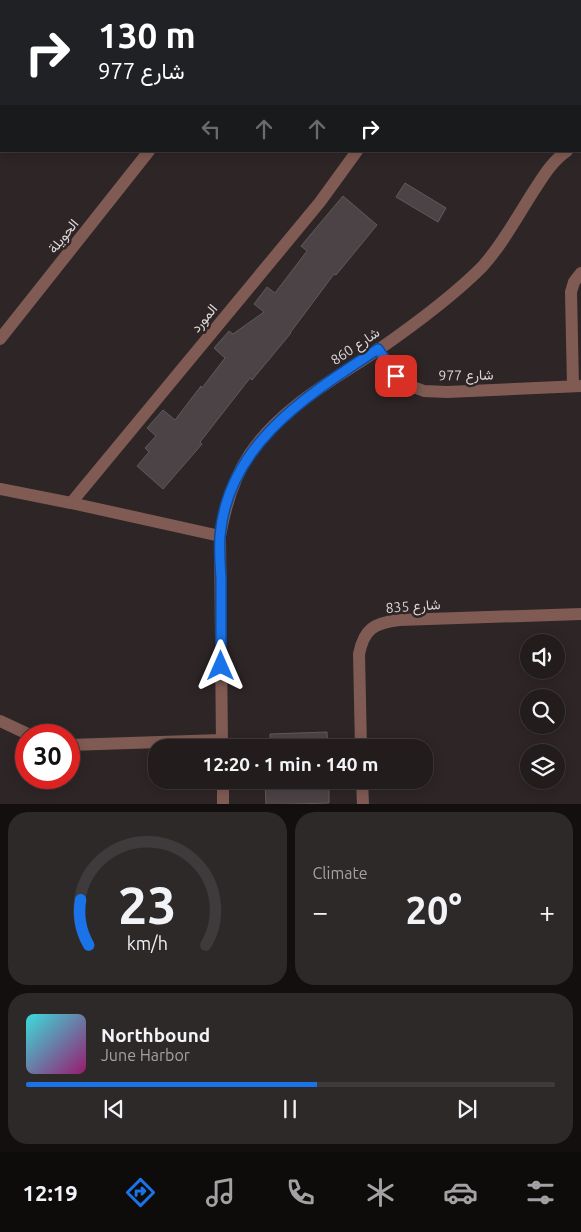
<!DOCTYPE html>
<html lang="en">
<head>
<meta charset="utf-8">
<style>
  body { margin:0; font-family:Ubuntu,Vazirmatn,sans-serif; background:#2e2929; color:#f1f3f6; height:100vh; display:flex; flex-direction:column; font-size:19px; white-space:nowrap }
  * { box-sizing:border-box; margin:0 }
  p { font-size:16px; color:#a2a1a3 }
  .icon { flex:none; width:28px; height:28px; fill:none; stroke:currentColor; stroke-width:2; stroke-linecap:round; stroke-linejoin:round }
  .map { position:relative; height:804px; overflow:hidden }
  .drawer { display:flex; flex-direction:column; gap:8px; padding:8px; background:#130f0f; flex:1 }
  .drawer>* { flex:none }
  .banner { position:absolute; left:0px; top:0px; width:581px; height:152px; box-shadow:0 2px 12px #0003,0 0 0 1px #3f3a3b; background:#202124; color:#fff; overflow:hidden }
  .tools { position:absolute; left:520px; top:634px; display:grid; gap:10px }
  .tools a { display:grid; place-items:center; width:45px; height:45px; border-radius:50%; background:#221c1c; box-shadow:0 2px 12px #0003,0 0 0 1px #3f3a3b; font-size:25px }
  .speed { position:absolute; left:15px; top:724px; display:flex; gap:10px; font-size:25px; font-weight:700; text-align:center }
  .speed>* { display:grid; place-content:center; width:65px; height:65px; border-radius:50%; background:#221c1c; box-shadow:0 2px 12px #0003,0 0 0 1px #3f3a3b; line-height:1 }
  .speed .limit { border:8px solid #d22; background:#fff; color:#111 }
  .pin { position:absolute; display:grid; place-items:center; width:42px; height:42px; color:#fff; margin:-21px; border-radius:10px; box-shadow:0 2px 8px #0006 }
  .me { position:absolute; width:55px; margin:-28px; rotate:0deg; stroke-linejoin:round; filter:drop-shadow(0 0 4px #0008) }
  .turn { display:flex; align-items:center; gap:18px; height:105px; padding:0 15px; font-size:22px }
  .turn .icon { width:65px; height:65px; stroke-width:2.5 }
  .turn b { display:block; font-size:35px; line-height:42px }
  .lanes { display:flex; align-items:center; height:48px; padding:0 15px; background:#0003; justify-content:center; gap:25px; direction:ltr }
  .lanes .off { opacity:.35 }
  .big { font-size:38px; font-weight:600; line-height:1.1 }
  .drawer .card { flex:1; display:flex; flex-direction:column; justify-content:center; gap:8px; min-width:0; padding:0 18px; border-radius:20px; background:#2e2929 }
  .drawer .dial { align-items:center; gap:0 }
  .dial svg { height:130px; overflow:visible; fill:none; stroke:#3f3a3b; stroke-width:7; stroke-linecap:round; text-anchor:middle }
  .dial text { fill:#f1f3f6; stroke:none }
  .song { display:flex; align-items:center; gap:15px }
  .cover { width:60px; height:60px; border-radius:8px; background:linear-gradient(135deg,hsl(180 70% 55%),hsl(320 70% 35%)) }
  .played { height:5px; border-radius:2px; background:linear-gradient(90deg,#1a73e8 55%,#3f3a3b 55%) }
  .keys { display:flex; justify-content:space-around; direction:ltr }
  .heat { display:flex; justify-content:space-between; align-items:center; font-size:28px; direction:ltr }
  .drawer .tiles { flex:1; display:grid; gap:8px; grid-template-columns:1fr 1fr }
  .card:last-child { grid-column:span 2 }
  .trip { position:absolute; left:148px; top:739px; width:285px; height:50px; border-radius:20px; background:#221c1c; box-shadow:0 2px 12px #0003,0 0 0 1px #3f3a3b; font-weight:600; line-height:50px; text-align:center }
  .menu { display:flex; height:80px; justify-content:space-around; align-items:center; background:#0e0b0b; color:#a2a1a3 }
  .menu .icon { width:35px; height:35px }
  .menu .on { color:#1a73e8 }
  .menu b { font-size:22px; color:#f1f3f6 }
  .map>svg:first-child { display:block }
</style>
</head>
<body>
<div class="map">
<svg width="581" height="805" viewBox="0 0 581 805">
  <rect width="100%" height="100%" fill="#2e2526"/>
  <path fill="#4c4347" stroke="#62595e" d="M405,183L446,208L438,222L396,197Z
    M343,196L377,225L336,275L334,274L290,333H291L252,380L250,378L200,442L202,444L163,489L137,466L149,452L145,448L156,436L147,428L163,410L175,420L201,386L202,388L225,358L214,348L229,331L233,334L264,312L254,304L267,287L275,293L307,251L301,246Z
    M327,732L328,748H270V734Z
    M265,780H329V803L266,805Z"/>
  <g fill="none" stroke-linecap="round" stroke-linejoin="round">
    <path stroke="#805b53" stroke-width="12" d="M347,0L350,1
      M258,1V0
      M267,1L269,0
      M580,119H581
      M0,121L1,119
      M580,144L581,143
      M0,339L149,151
      M378,349L396,376L408,385L424,391L447,392L581,386
      M573,386L571,292L574,282L581,273
      M0,489L71,503L220,536
      M71,503L320,202L357,151
      M0,721L30,735
      M69,745L221,740
      M222,748L220,536C225,508 233,479 249,455C281,407 332,381 378,350C414,325 451,298 482,267C502,245 517,217 533,192C543,177 552,161 567,151
      M361,748L359,654C364,629 374,623 399,620L581,614
      M223,780V805
      M362,780L363,805"/>
    <path stroke="#d78c7c" stroke-width="12" d="M407,0L410,1
      M512,0L515,1
      M580,16H581
      M580,94L581,95"/>
  </g>
  <g fill="none" stroke-linecap="round" stroke-linejoin="round">
    <g stroke="#114b97" stroke-width="12">
      <path id="route" d="M221,666C221,636 221,607 221,578C220,564 219,550 220,536C228,443 308,395 378,349L396,376"/>
    </g>
    <use href="#route" stroke="#1a73e8" stroke-width="9"/>
  </g>
  <g text-anchor="middle" stroke-width="5" stroke-linejoin="round" paint-order="stroke">
    <g font-size="14" fill="#ddd7d7" stroke="#2e2526">
      <text transform="translate(63 236) rotate(-51)" y="5">الحويلة</text>
      <text transform="translate(204 318) rotate(-50)" y="5">المورد</text>
      <text transform="translate(355 346) rotate(-34)" y="5">شارع 860</text>
      <text transform="translate(466 375) rotate(-1)" y="5">شارع 977</text>
      <text transform="translate(413 606) rotate(-4)" y="5">شارع 835</text>
    </g>
  </g>
</svg>
<div class="tools">
<a><svg class="icon" aria-label="sound" viewBox="0 0 24 24"><path d="M4 9h4l5-4v14l-5-4H4zM17 9q2 3 0 6"/></svg></a>
<a><svg class="icon" aria-label="search" viewBox="0 0 24 24"><circle cx="10" cy="10" r="6"/><path d="M15 15l6 6"/></svg></a>
<a><svg class="icon" aria-label="layers" viewBox="0 0 24 24"><path d="M12 4l9 5-9 5-9-5zM3 14l9 5 9-5"/></svg></a>
</div>
<div class="speed"><div class="limit">30</div></div>
<div class="pin" style="left:396px;top:376px;background:#d93025"><svg class="icon" aria-label="arrive" viewBox="0 0 24 24"><path d="M6 21V4h12l-3 4 3 4H6"/></svg></div>
<svg class="me" style="left:221px;top:666px" viewBox="-20 -20 40 40"><path d="M0-17L14 15 0 8-14 15z" fill="#1a73e8" stroke="#fff" stroke-width="4"/></svg>
<div class="trip">12:20 · 1 min · 140 m</div>
<div class="banner">
<div class="turn"><svg class="icon" aria-label="right" viewBox="0 0 24 24"><path d="M7 20v-9h11M14 6l5 5-5 5"/></svg><div><b>130 m</b>شارع 977</div></div>
<div class="lanes"><svg class="icon off" aria-label="left" viewBox="0 0 24 24"><path d="M17 20v-9H6M10 6l-5 5 5 5"/></svg><svg class="icon off" aria-label="ahead" viewBox="0 0 24 24"><path d="M12 20V5M6 11l6-6 6 6"/></svg><svg class="icon off" aria-label="ahead" viewBox="0 0 24 24"><path d="M12 20V5M6 11l6-6 6 6"/></svg><svg class="icon" aria-label="right" viewBox="0 0 24 24"><path d="M7 20v-9h11M14 6l5 5-5 5"/></svg></div>
</div>
</div>
<section class="drawer">
<div class="tiles">
<div class="card dial"><svg viewBox="0 0 100 80">
<path d="M14 69A42 42 0 1 1 86 69"/>
<path d="M14 69A42 42 0 0 1 9 41" stroke="#1a73e8"/>
<text x="50" y="56" font-size="32" font-weight="700">23</text>
<text x="50" y="72" font-size="11">km/h</text>
</svg></div>
<div class="card"><p>Climate</p>
<div class="heat"><a>−</a><b class="big">20°</b><a>+</a></div>
</div>
<div class="card">
<div class="song"><i class="cover"></i><div><b>Northbound</b><p>June Harbor</p></div></div>
<div class="played"></div>
<div class="keys"><svg class="icon" aria-label="previous" viewBox="0 0 24 24"><path d="M18 5L8 12l10 7zM5 5v14"/></svg><svg class="icon" aria-label="pause" viewBox="0 0 24 24"><path d="M8 5v14M16 5v14"/></svg><svg class="icon" aria-label="next" viewBox="0 0 24 24"><path d="M6 5l10 7-10 7zM19 5v14"/></svg></div>
</div>
</div>
</section>
<nav class="menu">
<b>12:19</b>
<svg class="icon on" aria-label="directions" viewBox="0 0 24 24"><path d="M12 3l9 9-9 9-9-9zM9 14v-3h6M13 9l2 2-2 2"/></svg>
<svg class="icon" aria-label="music" viewBox="0 0 24 24"><path d="M9 18V5l10-2v13"/><circle cx="6" cy="18" r="3"/><circle cx="16" cy="16" r="3"/></svg>
<svg class="icon" aria-label="phone" viewBox="0 0 24 24"><path d="M5 4h4l2 5-3 2q2 4 5 5l2-3 5 2v4C11 20 4 13 5 4z"/></svg>
<svg class="icon" aria-label="climate" viewBox="0 0 24 24"><path d="M12 3v18M4 7l16 10M4 17L20 7"/></svg>
<svg class="icon" aria-label="car" viewBox="0 0 24 24"><path d="M5 17H2v-5l4-1 3-4h7l3 4 3 1v5h-3M9 17h6M6 11h13"/><circle cx="7" cy="17" r="2"/><circle cx="17" cy="17" r="2"/></svg>
<svg class="icon" aria-label="filters" viewBox="0 0 24 24"><path d="M4 7h16M4 17h16"/><circle cx="9" cy="7" r="2"/><circle cx="15" cy="17" r="2"/></svg>
</nav>
</body>
</html>
